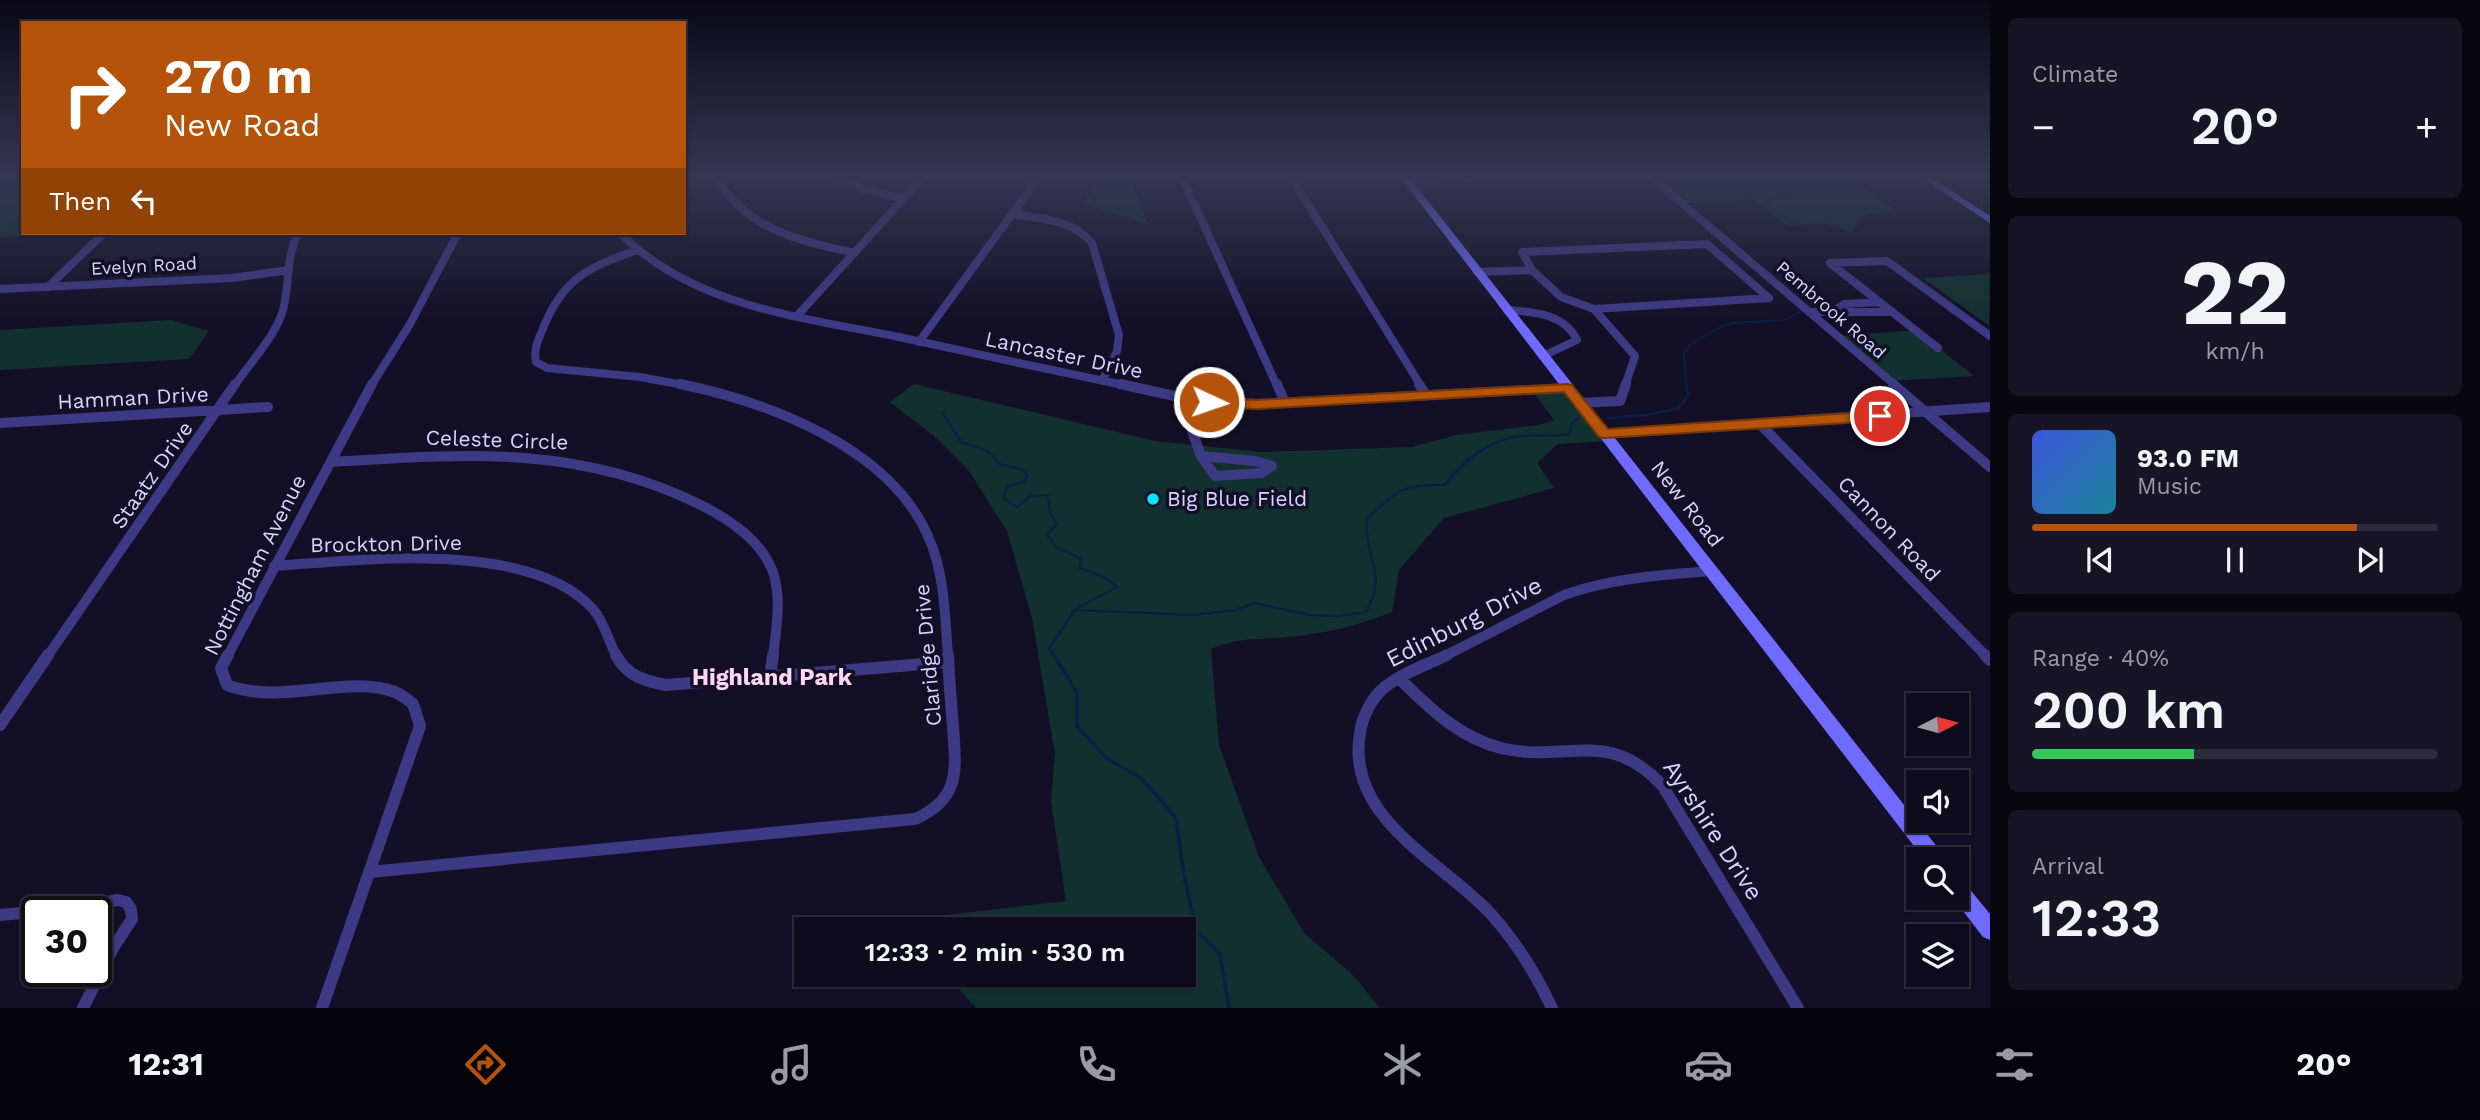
<!DOCTYPE html>
<html lang="en">
<head>
<meta charset="utf-8">
<style>
  body { margin:0; font-family:"Work Sans",sans-serif; background:#171425; color:#f1f3f6; height:100vh; display:flex; flex-direction:column; font-size:26px; white-space:nowrap }
  * { box-sizing:border-box; margin:0 }
  p { font-size:23px; color:#9b9ba3 }
  .icon { flex:none; width:38px; height:38px; fill:none; stroke:currentColor; stroke-width:2; stroke-linecap:round; stroke-linejoin:round }
  .map { position:relative; flex:1; overflow:hidden }
  .sheet { display:flex; flex-direction:column; gap:18px; padding:18px; background:#08060f; width:490px }
  .sheet>* { flex:none }
  .hud { position:absolute; left:21px; top:21px; width:665px; height:214px; border-radius:0px; box-shadow:0 2px 5px #0004,0 0 0 2px #2e2b3b; background:#b45309; color:#fff; overflow:hidden }
  .needle { width:46px; rotate:84deg }
  .tools { position:absolute; left:1906px; top:693px; display:grid; gap:14px }
  .tools a { display:grid; place-items:center; width:63px; height:63px; border-radius:0px; background:#0e0b1c; box-shadow:0 2px 5px #0004,0 0 0 2px #2e2b3b; font-size:35px }
  .speed { position:absolute; left:21px; top:896px; display:flex; gap:14px; font-size:35px; font-weight:700; text-align:center }
  .speed>* { display:grid; place-content:center; width:91px; height:91px; border-radius:50%; background:#0e0b1c; box-shadow:0 2px 5px #0004,0 0 0 2px #2e2b3b; line-height:1 }
  .speed .limit { border:4px solid #111; border-radius:10px; background:#fff; color:#111 }
  .pin { position:absolute; display:grid; place-items:center; width:60px; height:60px; color:#fff; margin:-30px; border:4px solid #fff; border-radius:50%; box-shadow:0 2px 7px #0007 }
  .me { position:absolute; width:77px; margin:-38px; rotate:93deg; stroke-linejoin:round; filter:drop-shadow(0 0 5px #0008) }
  .turn { display:flex; align-items:center; gap:24px; height:147px; padding:0 28px; font-size:32px }
  .turn .icon { width:91px; height:91px; stroke-width:2.5 }
  .turn b { display:block; font-size:49px; line-height:60px }
  .then { display:flex; align-items:center; height:66px; padding:0 28px; background:#0003; gap:14px; font-size:26px }
  .big { font-size:52px; font-weight:600; line-height:1.1 }
  .sheet .tile { flex:1; display:flex; flex-direction:column; justify-content:center; gap:10px; min-width:0; padding:0 24px; border-radius:10px; background:#171425 }
  .sheet .dial { align-items:center; gap:0 }
  .dial b { font-size:91px; line-height:1 }
  .song { display:flex; align-items:center; gap:21px }
  .cover { width:84px; height:84px; border-radius:10px; background:linear-gradient(135deg,hsl(230 70% 55%),hsl(190 70% 35%)) }
  .played { height:7px; border-radius:4px; background:linear-gradient(90deg,#b45309 80%,#2e2b3b 80%) }
  .keys { display:flex; justify-content:space-around; direction:ltr }
  .heat { display:flex; justify-content:space-between; align-items:center; font-size:38px; direction:ltr }
  .charge { height:10px; border-radius:5px; background:linear-gradient(90deg,#34c759 40%,#2e2b3b 0) }
  .trip { position:absolute; left:794px; top:917px; width:402px; height:70px; border-radius:0px; background:#0e0b1c; box-shadow:0 2px 5px #0004,0 0 0 2px #2e2b3b; font-weight:600; line-height:70px; text-align:center }
  .tab-bar { display:flex; height:112px; justify-content:space-around; align-items:center; background:#06040b; color:#9b9ba3 }
  .tab-bar .icon { width:49px; height:49px }
  .tab-bar .selected { color:#b45309 }
  .tab-bar b { font-size:32px; color:#f1f3f6 }
  main { display:flex; flex:1; min-height:0 }
  .map>svg:first-child { display:block }
</style>
</head>
<body>
<main>
<div class="map">
<svg width="1990" height="1008" viewBox="0 0 1990 1008">
  <rect width="100%" height="100%" fill="#130f26"/>
  <path fill="#12302f" d="M0,177H23V233H31L28,236L0,237Z
    M1100,177H1130L1148,224L1083,204Z
    M1651,177H1847L1898,212L1866,214L1851,232L1825,223L1787,226L1753,199L1682,204Z
    M1990,274L1989,326L1923,278Z
    M171,320L209,331L189,359L0,370V330Z
    M1916,330L1974,376L1890,381L1837,336Z
    M914,384L1155,441L1261,452L1412,447L1456,435L1539,425L1554,420L1532,390L1567,388L1609,441L1558,444L1537,463L1554,488L1444,518L1399,570L1392,612C1358,626 1322,634 1286,637C1256,640 1240,637 1211,649L1219,745L1259,857L1304,933L1353,975L1380,1008H976L949,978L907,983L906,975H1185V929H904V920L1066,901L1051,801L1055,754L1032,618L1007,531L969,471L934,436L890,402Z"/>
  <g fill="none" stroke-linecap="round" stroke-linejoin="round">
    <path stroke="#0a1f44" stroke-width="2" d="M1781,177L1803,183L1807,188L1762,203L1797,224
      M1686,386L1684,354L1691,344L1720,327L1734,323L1784,320L1800,312"/>
    <path stroke="#0a1f44" stroke-width="2.5" d="M942,412L961,442L988,451L999,464L1022,469L1027,475L1025,481L1007,487L1003,498L1017,507L1030,496L1048,495L1050,512L1057,524L1047,534L1056,547L1081,559L1080,568L1104,577L1117,587L1078,608
      M1608,418L1647,415L1679,408L1688,395L1686,384
      M1055,657L1049,649L1075,610L1192,615L1236,610L1254,603L1310,615L1338,616L1366,612C1388,573 1364,557 1367,519C1399,490 1400,484 1445,485C1463,461 1490,439 1521,436C1537,434 1554,437 1570,434L1571,424L1578,418"/>
    <path stroke="#0a1f44" stroke-width="3.5" d="M1054,655L1077,693V726L1106,758L1141,778L1176,818L1184,875L1196,930L1220,954L1229,1008"/>
    <path stroke="#3d3a85" stroke-width="8" d="M716,177C745,229 800,241 855,253
      M838,177L866,190L904,199
      M1182,177L1277,386
      M1291,177L1421,386
      M1651,177L1896,386
      M1406,181L1472,177
      M1012,214C1041,219 1072,219 1092,243L1119,335L1117,351L1102,381
      M620,233C693,307 802,317 899,337C975,354 1052,370 1128,386
      M637,250C590,267 564,277 544,326C539,338 533,349 536,362L547,368L640,377L689,386
      M1477,272L1532,270
      M48,287L104,233
      M0,289L232,278L289,270
      M1594,309L1769,298
      M1507,310C1533,312 1564,313 1577,340L1543,356
      M1835,310L1844,304L1879,302
      M1809,312H1893
      M797,316L923,177
      M919,342L1039,177
      M1938,348L1830,263L1887,261L1990,336
      M234,386C248,366 275,336 282,313C291,286 284,258 299,233
      M371,386L410,324L458,233
      M1625,386L1635,356L1594,309L1561,297L1532,270L1522,252L1707,244L1769,298"/>
    <path stroke="#3d3a85" stroke-width="10" d="M680,384C768,402 889,447 928,536C945,574 945,616 948,657
      M1120,384L1188,399L1257,404L1567,388
      M1277,384L1285,403
      M1419,384L1426,395
      M1893,384L1990,467
      M1188,399L1185,411L1201,456
      M1579,403L1620,401L1626,384
      M0,423L268,407
      M1760,424L1987,657
      M1604,434L1990,407
      M1201,456L1255,461L1272,466L1262,473L1215,476Z
      M331,462C462,454 579,444 701,505C730,520 761,540 773,572C782,599 776,630 773,657
      M274,566C359,560 530,539 593,609C605,623 608,641 617,657
      M47,657L235,384
      M227,657L372,384
      M1443,657L1564,595C1612,578 1660,575 1710,571"/>
    <path stroke="#3d3a85" stroke-width="12" d="M228,655L221,668L227,685C282,706 346,674 395,692C401,694 408,700 413,704L420,726L322,1008
      M616,655C627,676 644,681 666,685L948,662
      M1447,655C1427,665 1402,673 1385,687C1372,697 1362,717 1360,733C1345,819 1442,861 1491,914C1516,942 1536,974 1552,1008
      M1985,655L1990,660
      M770,677L773,655
      M1400,679C1429,708 1460,738 1501,748C1567,764 1606,726 1662,785L1798,1008
      M0,725L48,655
      M370,872L915,819C961,799 956,769 953,727C951,703 949,679 948,655
      M0,915L74,908L118,900L126,902L131,909L132,919L113,948L83,1008"/>
    <path fill="#6f6bff" fill-rule="evenodd" d="M1400,177H1409L1942,853L1944,859H1924Z
      M1920,177H1931L1990,216V223Z
      M1956,878L1963,881L1990,914V940L1983,937L1953,898H1956Z"/>
  </g>
  <linearGradient id="sky" x2="0" y2="1"><stop stop-color="#0a0815"/><stop offset="0.55" stop-color="#333752"/><stop offset="1" stop-color="#333752" stop-opacity="0"/></linearGradient>
  <rect width="1990" height="319" fill="url(#sky)"/>
  <path fill="#b45309" stroke="#753606" stroke-width="2" d="M1567,384L1572,385L1608,429L1880,411L1888,416L1880,421L1604,438L1599,437L1564,392L1257,409L1209,407L1201,402L1209,398L1257,400Z"/>
  <circle fill="#00e5ff" stroke="#130f26" stroke-width="2.5" cx="1153" cy="499" r="7"/>
  <g text-anchor="middle" stroke-width="7" stroke-linejoin="round" paint-order="stroke">
    <g font-size="18" fill="#d9d4ff" stroke="#130f26">
      <text transform="translate(144 266) rotate(-3)" y="6">Evelyn Road</text>
      <text transform="translate(1831 310) rotate(41)" y="6">Pembrook Road</text>
    </g>
    <g font-size="21" fill="#d9d4ff" stroke="#130f26">
      <text transform="translate(1064 355) rotate(12)" y="7">Lancaster Drive</text>
      <text transform="translate(133 398) rotate(-3)" y="7">Hamman Drive</text>
      <text transform="translate(497 440) rotate(2)" y="7">Celeste Circle</text>
      <text transform="translate(152 475) rotate(-55)" y="7">Staatz Drive</text>
      <text transform="translate(1687 504) rotate(52)" y="7">New Road</text>
      <text transform="translate(1889 529) rotate(46)" y="7">Cannon Road</text>
      <text transform="translate(386 544) rotate(-1)" y="7">Brockton Drive</text>
      <text transform="translate(255 565) rotate(-63)" y="7">Nottingham Avenue</text>
      <text transform="translate(928 655) rotate(-95)" y="7">Claridge Drive</text>
    </g>
    <g font-size="21" fill="#d9d4ff" stroke="#130f26" text-anchor="start">
      <text x="1167" y="506">Big Blue Field</text>
    </g>
    <g font-size="23" font-weight="bold" fill="#ffd6f0" stroke="#130f26">
      <text x="772" y="685">Highland Park</text>
    </g>
    <g font-size="24" fill="#d9d4ff" stroke="#130f26">
      <text transform="translate(1464 622) rotate(-27)" y="8">Edinburg Drive</text>
      <text transform="translate(1713 830) rotate(57)" y="8">Ayrshire Drive</text>
    </g>
  </g>
</svg>
<div class="tools">
<a><svg class="needle" viewBox="-14 -14 28 28"><path d="M0-13l5 13h-10z" fill="#e53935"/><path d="M0 13l5-13h-10z" fill="#9b9ba3"/></svg></a>
<a><svg class="icon" aria-label="sound" viewBox="0 0 24 24"><path d="M4 9h4l5-4v14l-5-4H4zM17 9q2 3 0 6"/></svg></a>
<a><svg class="icon" aria-label="search" viewBox="0 0 24 24"><circle cx="10" cy="10" r="6"/><path d="M15 15l6 6"/></svg></a>
<a><svg class="icon" aria-label="layers" viewBox="0 0 24 24"><path d="M12 4l9 5-9 5-9-5zM3 14l9 5 9-5"/></svg></a>
</div>
<div class="speed"><div class="limit">30</div></div>
<div class="pin" style="left:1880px;top:416px;background:#d93025"><svg class="icon" aria-label="arrive" viewBox="0 0 24 24"><path d="M6 21V4h12l-3 4 3 4H6"/></svg></div>
<svg class="me" style="left:1209px;top:402px" viewBox="-20 -20 40 40"><circle r="17" fill="#b45309" stroke="#fff" stroke-width="3"/><path d="M0-11L8 9 0 5-8 9z" fill="#fff"/></svg>
<div class="trip">12:33 · 2 min · 530 m</div>
<div class="hud">
<div class="turn"><svg class="icon" aria-label="right" viewBox="0 0 24 24"><path d="M7 20v-9h11M14 6l5 5-5 5"/></svg><div><b>270 m</b>New Road</div></div>
<div class="then">Then<svg class="icon" aria-label="left" viewBox="0 0 24 24"><path d="M17 20v-9H6M10 6l-5 5 5 5"/></svg></div>
</div>
</div>
<section class="sheet">
<div class="tile"><p>Climate</p>
<div class="heat"><a>−</a><b class="big">20°</b><a>+</a></div>
</div>
<div class="tile dial"><b>22</b><p>km/h</p></div>
<div class="tile">
<div class="song"><i class="cover"></i><div><b>93.0 FM</b><p>Music</p></div></div>
<div class="played"></div>
<div class="keys"><svg class="icon" aria-label="previous" viewBox="0 0 24 24"><path d="M18 5L8 12l10 7zM5 5v14"/></svg><svg class="icon" aria-label="pause" viewBox="0 0 24 24"><path d="M8 5v14M16 5v14"/></svg><svg class="icon" aria-label="next" viewBox="0 0 24 24"><path d="M6 5l10 7-10 7zM19 5v14"/></svg></div>
</div>
<div class="tile"><p>Range · 40%</p><b class="big">200 km</b><div class="charge"></div></div>
<div class="tile"><p>Arrival</p><b class="big">12:33</b></div>
</section>
</main>
<nav class="tab-bar">
<b>12:31</b>
<svg class="icon selected" aria-label="directions" viewBox="0 0 24 24"><path d="M12 3l9 9-9 9-9-9zM9 14v-3h6M13 9l2 2-2 2"/></svg>
<svg class="icon" aria-label="music" viewBox="0 0 24 24"><path d="M9 18V5l10-2v13"/><circle cx="6" cy="18" r="3"/><circle cx="16" cy="16" r="3"/></svg>
<svg class="icon" aria-label="phone" viewBox="0 0 24 24"><path d="M5 4h4l2 5-3 2q2 4 5 5l2-3 5 2v4C11 20 4 13 5 4z"/></svg>
<svg class="icon" aria-label="climate" viewBox="0 0 24 24"><path d="M12 3v18M4 7l16 10M4 17L20 7"/></svg>
<svg class="icon" aria-label="car" viewBox="0 0 24 24"><path d="M5 17H2v-5l4-1 3-4h7l3 4 3 1v5h-3M9 17h6M6 11h13"/><circle cx="7" cy="17" r="2"/><circle cx="17" cy="17" r="2"/></svg>
<svg class="icon" aria-label="filters" viewBox="0 0 24 24"><path d="M4 7h16M4 17h16"/><circle cx="9" cy="7" r="2"/><circle cx="15" cy="17" r="2"/></svg>
<b>20°</b>
</nav>
</body>
</html>
